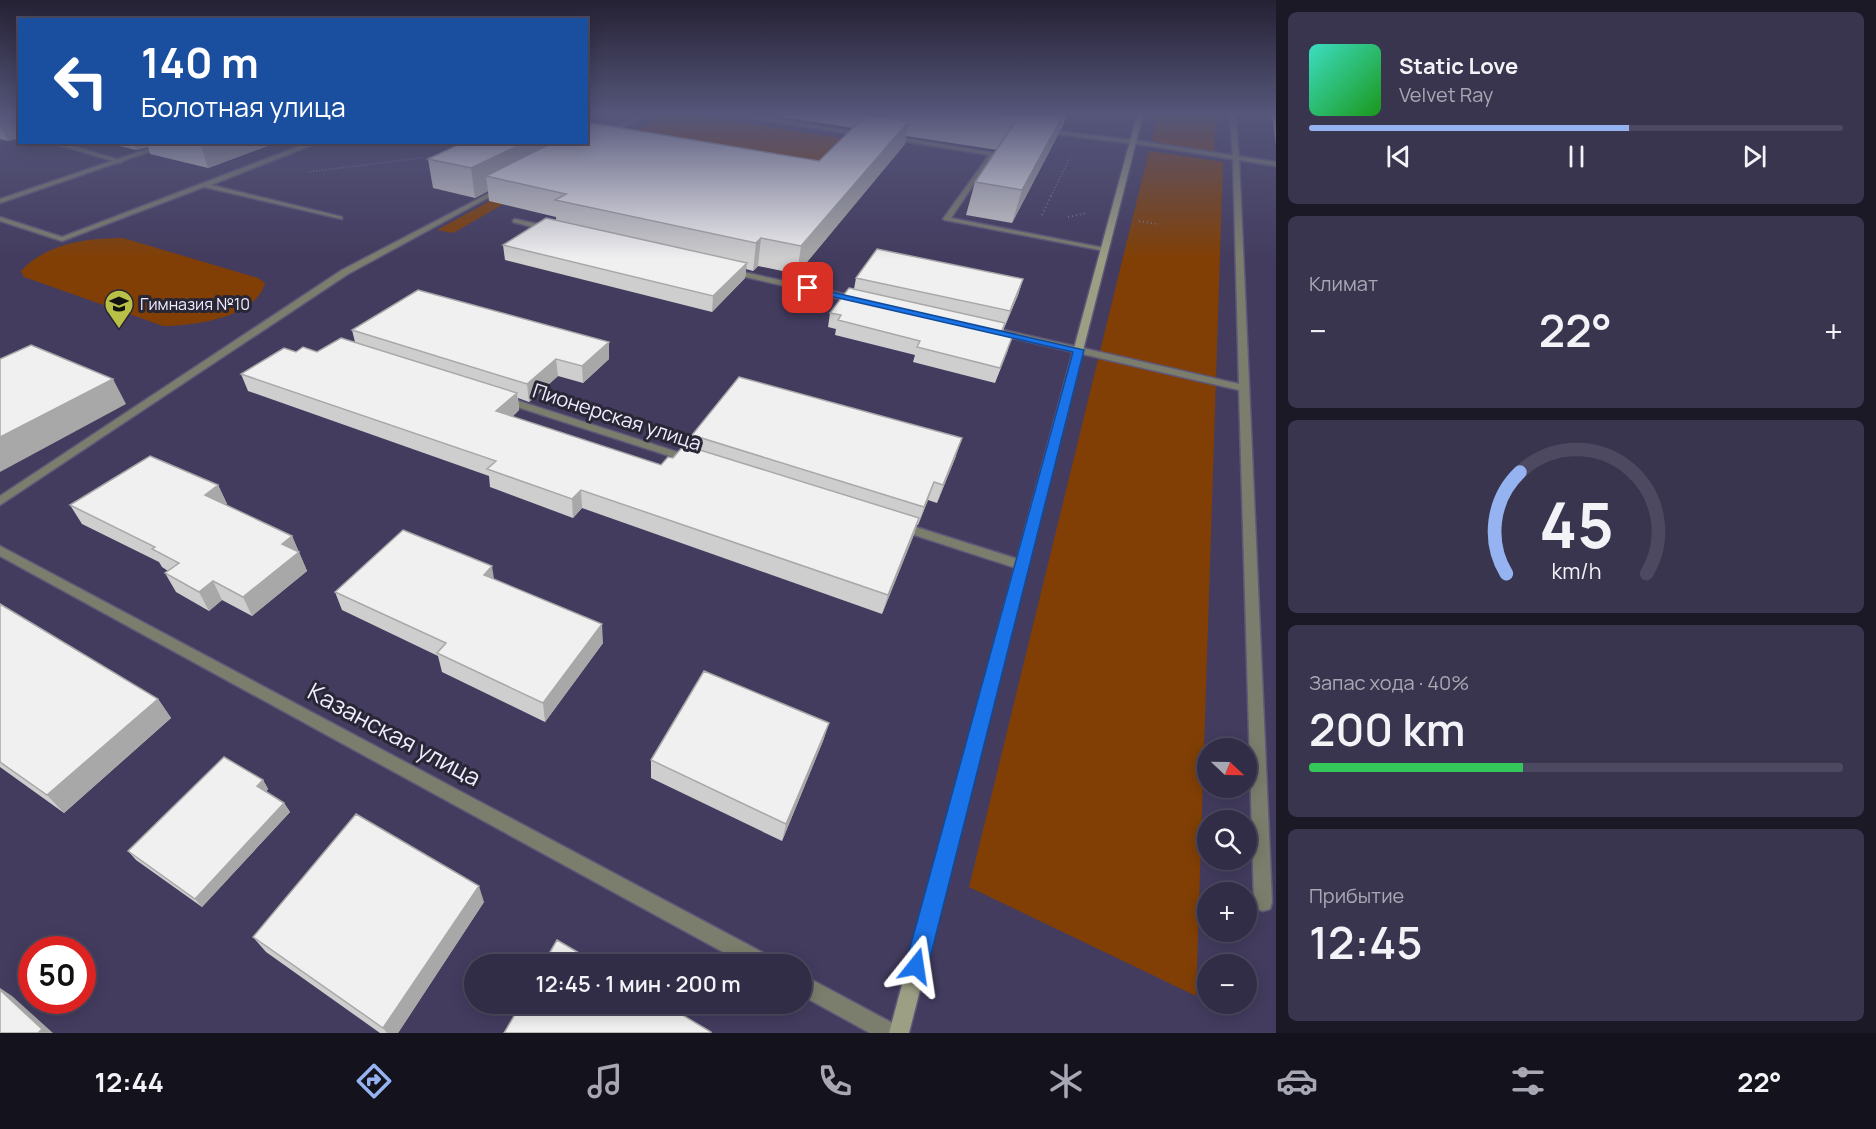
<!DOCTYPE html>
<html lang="ru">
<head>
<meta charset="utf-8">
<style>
  body { margin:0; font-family:Manrope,sans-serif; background:#3a354e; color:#f1f3f6; height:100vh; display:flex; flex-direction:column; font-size:22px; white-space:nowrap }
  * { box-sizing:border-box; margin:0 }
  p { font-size:20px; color:#a8a8b4 }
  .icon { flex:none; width:33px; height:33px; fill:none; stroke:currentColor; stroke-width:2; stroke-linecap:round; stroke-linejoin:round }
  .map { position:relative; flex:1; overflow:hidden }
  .panel { display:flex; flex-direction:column; gap:12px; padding:12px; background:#1c1927; width:600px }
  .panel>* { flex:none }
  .guide { position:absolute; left:18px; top:18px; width:570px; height:126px; border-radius:0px; box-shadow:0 3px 15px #0003,0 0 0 2px #4d4960; background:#1a4fa0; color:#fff; overflow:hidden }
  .needle { width:39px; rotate:112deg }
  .buttons { position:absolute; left:1197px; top:738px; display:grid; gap:12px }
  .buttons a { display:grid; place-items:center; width:60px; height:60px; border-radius:50%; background:#322d47; box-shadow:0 3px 15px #0003,0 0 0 2px #4d4960; font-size:30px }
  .speed { position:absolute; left:18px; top:936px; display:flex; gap:12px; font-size:30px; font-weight:700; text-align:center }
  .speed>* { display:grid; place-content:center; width:78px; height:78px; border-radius:50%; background:#322d47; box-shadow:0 3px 15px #0003,0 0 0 2px #4d4960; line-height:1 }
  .speed .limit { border:9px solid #d22; background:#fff; color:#111 }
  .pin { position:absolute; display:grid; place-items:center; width:51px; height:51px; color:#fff; margin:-26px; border-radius:12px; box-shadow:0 3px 9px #0006 }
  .me { position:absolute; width:66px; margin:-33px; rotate:15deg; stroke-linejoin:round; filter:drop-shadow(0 0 4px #0008) }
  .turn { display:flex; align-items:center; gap:21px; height:126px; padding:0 24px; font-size:27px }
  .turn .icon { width:78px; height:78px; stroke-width:2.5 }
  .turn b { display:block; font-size:42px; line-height:51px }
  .big { font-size:45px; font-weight:600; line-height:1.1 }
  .panel .card { flex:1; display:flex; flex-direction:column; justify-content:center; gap:9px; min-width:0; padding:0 21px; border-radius:9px; background:#3a354e }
  .panel .dial { align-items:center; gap:0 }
  .dial svg { height:156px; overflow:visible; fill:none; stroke:#4d4960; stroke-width:7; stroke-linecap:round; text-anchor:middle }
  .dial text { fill:#f1f3f6; stroke:none }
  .song { display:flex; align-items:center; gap:18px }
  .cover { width:72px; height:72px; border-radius:9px; background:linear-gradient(135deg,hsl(170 70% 55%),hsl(120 70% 35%)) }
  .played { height:6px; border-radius:3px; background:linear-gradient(90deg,#95b2f1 60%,#4d4960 60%) }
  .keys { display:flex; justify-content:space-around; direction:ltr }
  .heat { display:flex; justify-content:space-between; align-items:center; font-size:33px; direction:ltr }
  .charge { height:9px; border-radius:4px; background:linear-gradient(90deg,#34c759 40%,#4d4960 0) }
  .trip { position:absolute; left:464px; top:954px; width:348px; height:60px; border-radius:30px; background:#322d47; box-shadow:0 3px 15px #0003,0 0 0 2px #4d4960; font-weight:600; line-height:60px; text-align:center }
  .menu { display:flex; height:96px; justify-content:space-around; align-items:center; background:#14121c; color:#a8a8b4 }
  .menu .icon { width:42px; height:42px }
  .menu .selected { color:#95b2f1 }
  .menu b { font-size:27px; color:#f1f3f6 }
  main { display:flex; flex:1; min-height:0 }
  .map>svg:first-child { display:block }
</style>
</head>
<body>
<main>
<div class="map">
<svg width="1276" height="1033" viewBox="0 0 1276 1033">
  <rect width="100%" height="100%" fill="#433c5f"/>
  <path fill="#813f05" d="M665,115H693L893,146L870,170L636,130Z
    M1157,115H1215L1214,151L1151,143Z
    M602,139L613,141L453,233L437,230Z
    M1149,151L1223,162L1196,996L969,887Z
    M123,238L258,278L265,283C256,318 193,326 163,326L24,277L21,271C47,243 88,238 123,238Z"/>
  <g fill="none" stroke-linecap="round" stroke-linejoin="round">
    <g stroke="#5f5878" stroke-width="3">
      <path id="service" d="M640,115H646L606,136L601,135Z
        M739,115H749L868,134L865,136L741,117Z
        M1230,115H1235L1239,158L1272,902L1270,909L1263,911L1256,909L1254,902L1239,390L1078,353L1073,350L1078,347L1239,384L1233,158Z
        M891,136L995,153L951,218L1109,249L1105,251L945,220L943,219L989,155L889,139Z
        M48,142H59L123,161L120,163Z
        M310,142H320L211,185L342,217V219L204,187L62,241L0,221V217L62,237Z
        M499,188L504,189L348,274L0,505V496L342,270Z"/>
    </g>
    <g stroke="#5f5878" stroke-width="3">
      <path id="minor" d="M1133,140L1276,162V166L1131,143Z
        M168,142H178L0,203V199Z
        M515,219L551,227L552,229L548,231L513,222V220Z
        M729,269L858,297L862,300L858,303L729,273Z
        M986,326L1078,347L1083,350L1078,353L983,331L982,329Z
        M503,396L693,457L695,459L693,461H685L499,401V397Z
        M900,522L1027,562L1028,565L1027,568L1022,570L896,529L894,526L896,523Z
        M0,546L771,957L774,964H745L0,556Z
        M801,974L898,1026L901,1033H870L801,995Z"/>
    </g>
    <g stroke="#5f5878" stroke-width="3">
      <path id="tertiary" d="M1041,129L1133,140L1136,142L1133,144L1043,132Z"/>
    </g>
    <g stroke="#5f5878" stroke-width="3">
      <path id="secondary" d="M1137,115H1143L909,1033H889Z"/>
    </g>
    <path stroke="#797391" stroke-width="1.5" stroke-dasharray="1 2" stroke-linecap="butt" d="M307,172L437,156
      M1051,196L1070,157"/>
    <path stroke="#797391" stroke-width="2" stroke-dasharray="1 3" stroke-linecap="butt" d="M1042,215L1052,194
      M1068,217L1087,213
      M1139,221L1157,224"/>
    <use href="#service" fill="#7c7e6d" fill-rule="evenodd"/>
    <use href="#minor" fill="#7c7e6d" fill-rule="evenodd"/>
    <use href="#tertiary" fill="#7c7e6d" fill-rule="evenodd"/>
    <use href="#secondary" fill="#9c9f83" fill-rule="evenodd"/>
  </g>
  <path fill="#cecece" d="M0,115L8,141L0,139Z
    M769,115H1068L1061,129H1060L1058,135L1012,223L966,215L975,182L997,150L906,136L905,144L797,274L758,266L753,271L746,269L745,278L712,312L505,260L503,245L556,220V217L489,201L488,191L475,198L433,188L428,159L819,161L853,128Z
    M1272,115H1276V145Z
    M103,142H278L208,168L150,154L148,147L136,150Z
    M856,278L1023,279L1018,295L1002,333L1008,350L995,383L913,362L915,355L835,335L836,329L828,327L830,313L854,289Z
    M352,330L609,359L583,383L558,376L529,402L518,398L519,410L512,417L661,465L691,447L692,435L956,456L937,503L928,500L918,525H917L913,537L882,614L582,508L573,518L490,487L489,476L248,391L241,374L296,352H317L355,342Z
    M218,485L227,504L225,505L292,536L307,571L252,616L222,600L209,611L176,592L165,573L168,571L162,567L159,562L82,524L70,505Z
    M494,579L603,643L545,722L442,672L438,656L342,610L335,592Z
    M0,604L158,699L171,718L64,813L0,767Z
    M829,723L823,741L782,841L651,778V760Z
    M263,780L268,789L266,792L284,803L290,812L202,907L136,860L128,851Z
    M484,902L398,1033H380L266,952L253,937Z"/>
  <path fill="#a8a8a8" d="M0,115H20V138L8,141L0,125Z
    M1063,115H1064L1058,135L1012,223L1022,190Z
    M1066,115H1068L1061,129Z
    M909,121L905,144L797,274L801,246Z
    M133,142H146L148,147L136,150Z
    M200,142H278L208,168Z
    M526,142H579L486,176L488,191L475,198L471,168Z
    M761,238L758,266L753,271L756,243Z
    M747,263L745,278L712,312L713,296Z
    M1023,279L1018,295L1004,328L1010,311Z
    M609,342V359L583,383L582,366Z
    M556,359L558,376L529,402L527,384Z
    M113,379L126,404L0,472V437Z
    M517,393L519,410L498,429L496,411Z
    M962,438L956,456L937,503L943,485Z
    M934,482L928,500L918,525L924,507Z
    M218,485L227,504L214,513L205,495Z
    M581,490L582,508L573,518L572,499Z
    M919,518L913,537L882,614L888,595Z
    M292,536L307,571L252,616L243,597L282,544Z
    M492,566L495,585L484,575Z
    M213,581L222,600L209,611L199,592Z
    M602,624L603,643L545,722L543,703Z
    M158,699L171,718L64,813L47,795Z
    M829,723L823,741L782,841L786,824Z
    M263,780L268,789L263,795L257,786Z
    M284,803L290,812L202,907L195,899Z
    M479,886L484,902L398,1033H387L383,1028Z
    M0,988L12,996L53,1033H38L0,990Z"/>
  <path fill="#f0f0f0" stroke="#a8a8a8" stroke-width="1.5" d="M866,115L909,121L801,246L761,238L756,243L555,200L566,194L486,176L554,142H586V126L592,123L819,161Z
    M960,115H1063L1022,190L975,182L1015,122Z
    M464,142H526L471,168L428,159Z
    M546,218L747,263L713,296L503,245Z
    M877,249L1023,279L1010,311L856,278Z
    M849,288L1005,323L1001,333L1013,335L1000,368L917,347L920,341L838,320L841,315L830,313Z
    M418,290L609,342L582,366L556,359L527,384L352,330Z
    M341,338L517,393L496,411L661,465L668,457L673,458L684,445L919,518L888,595L581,490L572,499L487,469L496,461L241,374L284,348L296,352L303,347L317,352Z
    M31,345L113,379L0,437V359Z
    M739,377L962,438L943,485L934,482L924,507L692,435Z
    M150,456L218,485L205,495L292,536L282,544L299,552L243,597L213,581L199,592L165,573L179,563L152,549L155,547L70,505Z
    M403,530L492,566L484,575L602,624L543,703L437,653L446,643L335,592Z
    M0,604L158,699L47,795L0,762Z
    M704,671L829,723L786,824L651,760Z
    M224,757L263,780L257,786L284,803L195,899L128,851Z
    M356,814L479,886L383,1028L253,937Z
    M557,940L598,964H543Z
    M0,990L42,1029L38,1033H0Z
    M521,1004H664L711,1032V1033H504Z"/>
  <linearGradient id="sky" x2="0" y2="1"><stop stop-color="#252134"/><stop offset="0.44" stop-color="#55567a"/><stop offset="1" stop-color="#55567a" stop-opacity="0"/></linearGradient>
  <rect width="1276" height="259" fill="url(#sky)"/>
  <path fill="#1a73e8" stroke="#114b97" stroke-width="1.5" d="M805,286L1084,350L928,966L924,974L916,977L909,974L905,966L1073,352L808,291L805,290Z"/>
  <defs>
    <g id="school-pin" transform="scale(1.5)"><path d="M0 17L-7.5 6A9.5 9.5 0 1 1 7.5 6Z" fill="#b9c046" stroke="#292636"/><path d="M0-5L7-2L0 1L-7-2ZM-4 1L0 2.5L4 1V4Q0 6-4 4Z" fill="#111"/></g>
  </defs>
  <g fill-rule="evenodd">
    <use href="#school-pin" x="119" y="304"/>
  </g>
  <g text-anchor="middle" stroke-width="6" stroke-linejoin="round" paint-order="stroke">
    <g font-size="16" fill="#efecfe" stroke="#292636" text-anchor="start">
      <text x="140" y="310">Гимназия №10</text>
    </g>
    <g font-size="20" fill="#efecfe" stroke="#292636">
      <text transform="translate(617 417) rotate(18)" y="7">Пионерская улица</text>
    </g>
    <g font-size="24" fill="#efecfe" stroke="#292636">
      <text transform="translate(394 735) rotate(28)" y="8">Казанская улица</text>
    </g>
  </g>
</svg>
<div class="buttons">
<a><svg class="needle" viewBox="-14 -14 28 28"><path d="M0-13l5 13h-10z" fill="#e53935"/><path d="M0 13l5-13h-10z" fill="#a8a8b4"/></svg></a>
<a><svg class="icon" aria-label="search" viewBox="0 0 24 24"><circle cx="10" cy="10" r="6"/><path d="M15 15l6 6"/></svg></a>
<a>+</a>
<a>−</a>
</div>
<div class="speed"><div class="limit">50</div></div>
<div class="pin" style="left:808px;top:288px;background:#d93025"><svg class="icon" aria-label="arrive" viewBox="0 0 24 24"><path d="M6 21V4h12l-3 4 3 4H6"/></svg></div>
<svg class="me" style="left:916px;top:966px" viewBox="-20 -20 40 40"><path d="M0-17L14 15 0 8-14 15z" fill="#1a73e8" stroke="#fff" stroke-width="4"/></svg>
<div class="trip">12:45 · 1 мин · 200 m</div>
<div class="guide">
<div class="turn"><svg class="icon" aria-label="left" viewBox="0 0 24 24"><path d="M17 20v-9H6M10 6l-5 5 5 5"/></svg><div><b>140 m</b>Болотная улица</div></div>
</div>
</div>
<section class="panel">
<div class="card">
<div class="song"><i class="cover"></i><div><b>Static Love</b><p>Velvet Ray</p></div></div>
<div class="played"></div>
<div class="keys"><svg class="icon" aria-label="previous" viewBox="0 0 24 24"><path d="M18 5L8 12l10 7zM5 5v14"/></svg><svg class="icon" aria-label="pause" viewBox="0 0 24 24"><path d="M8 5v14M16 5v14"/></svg><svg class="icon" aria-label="next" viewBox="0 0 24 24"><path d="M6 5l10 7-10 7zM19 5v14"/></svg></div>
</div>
<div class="card"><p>Климат</p>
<div class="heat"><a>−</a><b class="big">22°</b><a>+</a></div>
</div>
<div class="card dial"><svg viewBox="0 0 100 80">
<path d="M14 69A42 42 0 1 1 86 69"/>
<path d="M14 69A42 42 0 0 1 21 17" stroke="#95b2f1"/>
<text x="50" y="56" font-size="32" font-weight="700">45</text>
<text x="50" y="72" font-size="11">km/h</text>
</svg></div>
<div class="card"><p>Запас хода · 40%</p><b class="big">200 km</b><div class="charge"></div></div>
<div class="card"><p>Прибытие</p><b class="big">12:45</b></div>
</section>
</main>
<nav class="menu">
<b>12:44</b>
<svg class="icon selected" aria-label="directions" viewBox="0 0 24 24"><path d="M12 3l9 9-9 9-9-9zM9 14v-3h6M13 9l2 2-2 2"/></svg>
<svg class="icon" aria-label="music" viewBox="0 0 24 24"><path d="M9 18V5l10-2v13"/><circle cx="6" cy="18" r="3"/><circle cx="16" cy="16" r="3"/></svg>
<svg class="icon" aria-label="phone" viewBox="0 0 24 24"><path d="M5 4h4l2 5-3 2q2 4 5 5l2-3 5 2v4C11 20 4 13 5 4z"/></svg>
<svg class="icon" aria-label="climate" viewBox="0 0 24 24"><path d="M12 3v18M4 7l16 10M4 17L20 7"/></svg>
<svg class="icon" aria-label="car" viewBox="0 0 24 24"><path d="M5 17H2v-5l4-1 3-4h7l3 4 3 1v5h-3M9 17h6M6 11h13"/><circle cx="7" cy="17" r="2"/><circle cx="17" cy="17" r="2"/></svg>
<svg class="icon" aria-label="filters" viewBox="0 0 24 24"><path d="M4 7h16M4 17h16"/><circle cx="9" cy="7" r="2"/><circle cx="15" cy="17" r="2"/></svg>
<b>22°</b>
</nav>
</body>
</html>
